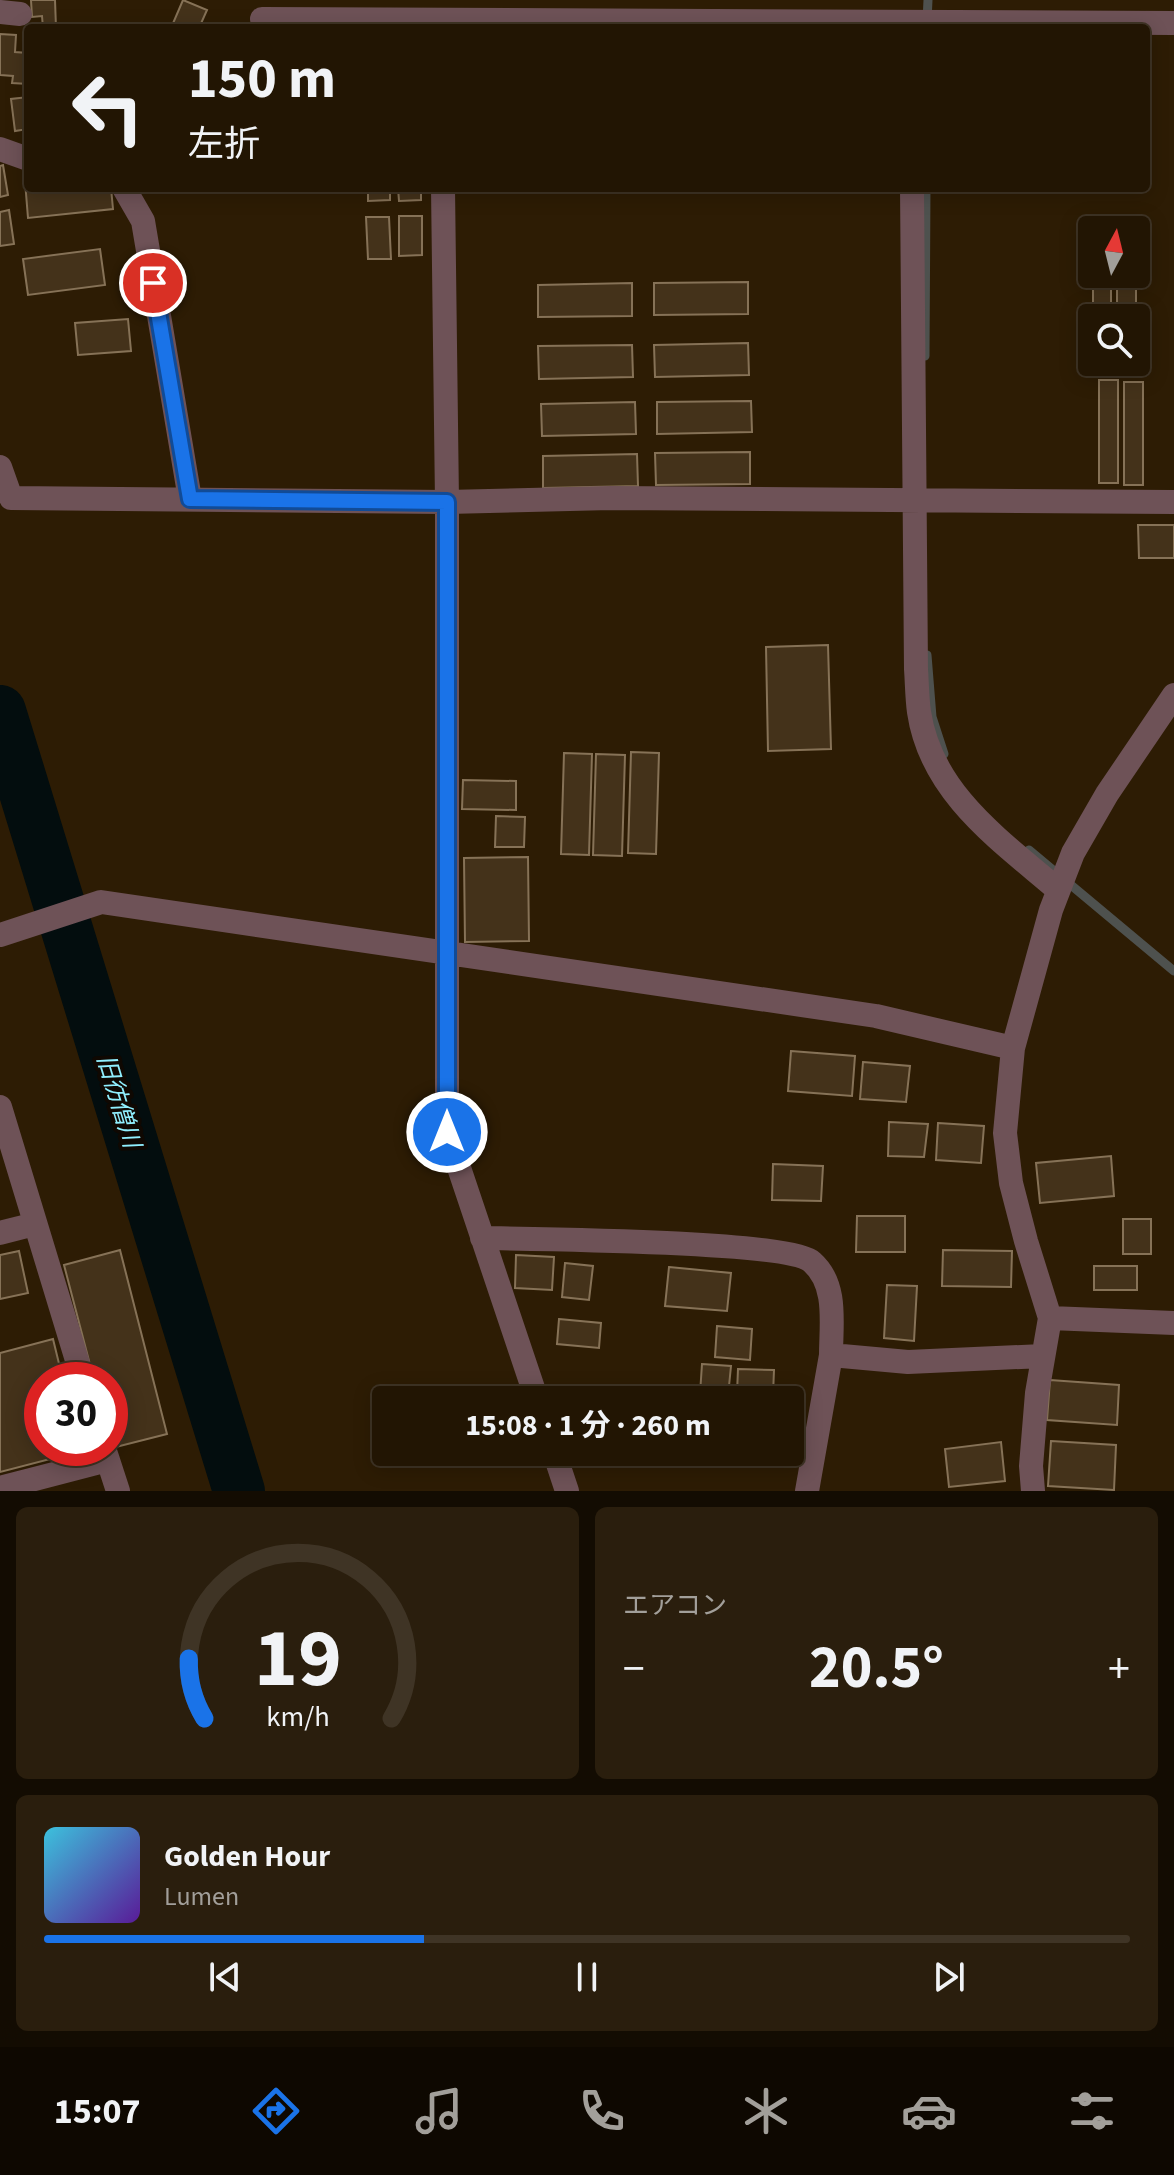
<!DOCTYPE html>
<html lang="ja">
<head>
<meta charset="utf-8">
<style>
  body { margin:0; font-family:"Source Sans 3","Noto Sans JP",sans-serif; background:#2a1e0d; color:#f1f3f6; height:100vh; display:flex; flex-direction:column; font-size:30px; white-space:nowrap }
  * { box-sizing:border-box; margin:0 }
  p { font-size:26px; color:#a29f9a }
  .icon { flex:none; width:44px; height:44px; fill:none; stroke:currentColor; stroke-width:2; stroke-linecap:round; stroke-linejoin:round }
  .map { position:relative; height:1491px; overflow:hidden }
  .details { display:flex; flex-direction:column; gap:16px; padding:16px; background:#130c02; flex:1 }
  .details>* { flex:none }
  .banner { position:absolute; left:24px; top:24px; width:1126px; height:168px; border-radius:8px; box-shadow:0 4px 20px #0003,0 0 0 2px #3f3425; background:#221503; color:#f1f3f6; overflow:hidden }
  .needle { width:52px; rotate:7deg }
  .fabs { position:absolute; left:1078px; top:216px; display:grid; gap:16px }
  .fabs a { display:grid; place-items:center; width:72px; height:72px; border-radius:8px; background:#221503; box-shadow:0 4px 20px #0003,0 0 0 2px #3f3425; font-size:40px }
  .speed { position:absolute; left:24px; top:1362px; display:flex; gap:16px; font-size:40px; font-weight:700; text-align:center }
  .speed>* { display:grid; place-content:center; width:104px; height:104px; border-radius:50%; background:#221503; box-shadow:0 4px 20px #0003,0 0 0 2px #3f3425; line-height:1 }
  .speed .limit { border:12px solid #d22; background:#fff; color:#111 }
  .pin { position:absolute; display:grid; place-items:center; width:68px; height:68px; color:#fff; margin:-34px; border:4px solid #fff; border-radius:50%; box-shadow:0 2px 8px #0007 }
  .me { position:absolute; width:88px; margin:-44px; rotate:0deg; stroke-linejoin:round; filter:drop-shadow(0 0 6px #0008) }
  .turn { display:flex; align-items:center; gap:28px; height:168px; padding:0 32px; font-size:36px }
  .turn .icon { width:104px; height:104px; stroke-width:2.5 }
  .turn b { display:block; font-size:56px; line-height:68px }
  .big { font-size:60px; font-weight:700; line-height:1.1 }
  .details .card { flex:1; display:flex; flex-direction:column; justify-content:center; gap:12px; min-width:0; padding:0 28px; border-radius:12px; background:#2a1e0d }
  .details .dial { align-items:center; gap:0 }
  .dial svg { height:208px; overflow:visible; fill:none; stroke:#3f3425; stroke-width:7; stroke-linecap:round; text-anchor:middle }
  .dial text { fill:#f1f3f6; stroke:none }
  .song { display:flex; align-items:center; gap:24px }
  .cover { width:96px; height:96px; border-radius:12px; background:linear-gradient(135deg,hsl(190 70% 55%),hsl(270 70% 35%)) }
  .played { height:8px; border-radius:4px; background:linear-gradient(90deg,#1a73e8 35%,#3f3425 35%) }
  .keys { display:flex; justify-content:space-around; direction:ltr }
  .heat { display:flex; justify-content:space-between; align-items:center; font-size:44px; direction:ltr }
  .details .tiles { flex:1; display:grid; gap:16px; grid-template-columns:1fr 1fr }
  .card:last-child { grid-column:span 2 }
  .trip { position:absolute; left:372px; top:1386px; width:432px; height:80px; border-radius:8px; background:#221503; box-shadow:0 4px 20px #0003,0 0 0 2px #3f3425; font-weight:700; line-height:80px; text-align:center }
  .menu { display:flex; height:128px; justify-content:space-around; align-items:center; background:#0e0801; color:#a29f9a }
  .menu .icon { width:56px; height:56px }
  .menu .current { color:#1a73e8 }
  .menu b { font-size:36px; color:#f1f3f6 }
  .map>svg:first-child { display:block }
</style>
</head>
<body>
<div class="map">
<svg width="1174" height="1491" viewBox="0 0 1174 1491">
  <rect width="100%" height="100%" fill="#2d1c04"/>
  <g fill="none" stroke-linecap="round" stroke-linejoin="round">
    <path stroke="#4e514e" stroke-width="9" d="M927,21L928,0
      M925,356L926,188
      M927,655L932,717L944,754
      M1029,850L1174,971"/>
    <path stroke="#030d0e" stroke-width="52" d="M0,711L239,1491"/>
  </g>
  <path fill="#44321a" stroke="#867257" stroke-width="2" d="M31,0H55L56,28H43L42,16L32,17Z
    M183,0L207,10L199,28H171Z
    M0,34L16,35L15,52L28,53V84L12,83L13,76L0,75Z
    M28,97V129L15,131L11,99Z
    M3,165L8,195L0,197V166Z
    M25,181H28V188H111L113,209L28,218Z
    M368,188H390V200L368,201Z
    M398,188H421V200L399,201Z
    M9,210L14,244L0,246V212Z
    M399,216H422V255L399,256Z
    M366,217H389L391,259H368Z
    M100,249L105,285L28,295L23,259Z
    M1093,274H1111V318H1093Z
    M1117,274H1136V366H1117V362H1136V318H1117Z
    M748,282V314L654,315V283Z
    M632,283V316L538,317V285Z
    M128,319L131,351L78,355L75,323Z
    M748,343L749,375L655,377L654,345Z
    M632,345L633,377L539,379L538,346Z
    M1099,380H1118V483H1099Z
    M1124,382H1143V485H1124Z
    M751,401L752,432L657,434V402Z
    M635,402L636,434L542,436L541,404Z
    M750,452V484L656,485L655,453Z
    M637,454L638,486L543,488V456Z
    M1138,525H1174V558H1139Z
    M828,645L831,749L768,751L766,647Z
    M631,752L659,753L656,854L628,853Z
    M564,753L592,754L589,855L561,854Z
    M596,754L625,755L622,856L593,855Z
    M463,780L516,781V810L462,809Z
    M496,816L525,817L524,847H495Z
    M528,857L529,941L465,942L464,858Z
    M791,1051L855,1056L852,1096L788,1091Z
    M863,1062L910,1066L906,1102L860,1099Z
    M889,1122L928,1124L924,1157L888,1156Z
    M938,1123L984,1126L981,1163L936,1160Z
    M1111,1156L1114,1196L1040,1203L1036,1163Z
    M773,1164L823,1166L821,1201L772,1200Z
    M857,1216H905V1252H856Z
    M1123,1219H1151V1254H1123Z
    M120,1250L167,1434L112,1448L110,1380H94L64,1265Z
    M943,1250L1012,1251L1011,1287L942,1286Z
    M19,1251L28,1293L0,1299V1255Z
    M516,1255L554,1257L552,1290L515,1288Z
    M565,1263L593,1266L589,1300L562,1297Z
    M1094,1266H1137V1290H1094Z
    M669,1267L731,1273L727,1311L665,1306Z
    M887,1285L917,1286L914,1341L884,1338Z
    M559,1319L601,1323L599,1348L557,1344Z
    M717,1326L752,1329L750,1360L715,1357Z
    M53,1339L63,1380H42V1448H81V1451L0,1472V1353Z
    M702,1364L731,1366L728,1396L700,1394Z
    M738,1369L774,1370L773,1395L737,1393Z
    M1050,1380L1119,1385L1117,1425L1047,1420Z
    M1051,1441L1116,1445L1114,1490L1048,1486Z
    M1001,1442L1005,1481L949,1487L945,1449Z"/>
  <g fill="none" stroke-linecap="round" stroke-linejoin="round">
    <path stroke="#6e5257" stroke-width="24" d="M0,12L20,14
      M262,19L1174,23
      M0,149L28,159
      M124,188L143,221L190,499
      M443,188L447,502V1132L537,1400
      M912,188L916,669C917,683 917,698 919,712C931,793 1000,840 1057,889
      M0,467L11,498L447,502L611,498L1174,502
      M0,935L101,902L876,1016L1013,1048
      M0,1107L83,1380
      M0,1233L35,1224
      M482,1238C530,1239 789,1241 812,1262C838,1285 831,1324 831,1355L908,1362L1043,1356
      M1050,1318L1174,1323
      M104,1448L118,1491
      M554,1452L567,1491
      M0,1488L108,1460
      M807,1491L831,1355
      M1033,1491L1031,1466L1037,1393L1050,1318L1026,1241L1011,1183L1005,1133L1013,1048L1051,910L1073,853L1107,794L1174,695"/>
  </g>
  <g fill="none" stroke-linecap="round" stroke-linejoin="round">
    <g stroke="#114b97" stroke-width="20">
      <path id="route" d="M153,283L190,499L447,502V1132"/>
    </g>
    <use href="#route" stroke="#1a73e8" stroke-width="14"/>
  </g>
  <g text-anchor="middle" stroke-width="8" stroke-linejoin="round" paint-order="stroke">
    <g font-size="24" font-style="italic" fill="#90effe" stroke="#0f0802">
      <text transform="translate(119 1101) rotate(73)" y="8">旧彷僧川</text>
    </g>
  </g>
</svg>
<div class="fabs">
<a><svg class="needle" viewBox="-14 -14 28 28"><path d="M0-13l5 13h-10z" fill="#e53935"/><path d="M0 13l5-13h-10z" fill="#a29f9a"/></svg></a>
<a><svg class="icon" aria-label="search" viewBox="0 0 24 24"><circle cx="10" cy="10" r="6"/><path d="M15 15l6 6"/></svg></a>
</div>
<div class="speed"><div class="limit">30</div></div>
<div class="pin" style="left:153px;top:283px;background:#d93025"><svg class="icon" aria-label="arrive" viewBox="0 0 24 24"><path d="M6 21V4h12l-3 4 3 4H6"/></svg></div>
<svg class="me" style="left:447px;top:1132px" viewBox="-20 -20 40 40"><circle r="17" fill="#1a73e8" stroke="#fff" stroke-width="3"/><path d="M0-11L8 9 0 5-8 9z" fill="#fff"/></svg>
<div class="trip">15:08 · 1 分 · 260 m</div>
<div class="banner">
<div class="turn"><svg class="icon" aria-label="left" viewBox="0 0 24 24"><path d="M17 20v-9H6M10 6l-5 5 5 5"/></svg><div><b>150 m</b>左折</div></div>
</div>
</div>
<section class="details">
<div class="tiles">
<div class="card dial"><svg viewBox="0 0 100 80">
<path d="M14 69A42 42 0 1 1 86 69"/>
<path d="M14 69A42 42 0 0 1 8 46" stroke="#1a73e8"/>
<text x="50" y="56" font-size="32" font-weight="700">19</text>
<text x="50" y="72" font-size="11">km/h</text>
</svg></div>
<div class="card"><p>エアコン</p>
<div class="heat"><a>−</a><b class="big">20.5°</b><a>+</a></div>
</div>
<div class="card">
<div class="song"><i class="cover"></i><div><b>Golden Hour</b><p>Lumen</p></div></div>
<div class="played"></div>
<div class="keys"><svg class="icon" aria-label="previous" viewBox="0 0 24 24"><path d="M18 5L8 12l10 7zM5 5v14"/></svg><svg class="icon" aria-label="pause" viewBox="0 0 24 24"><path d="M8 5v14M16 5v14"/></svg><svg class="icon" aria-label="next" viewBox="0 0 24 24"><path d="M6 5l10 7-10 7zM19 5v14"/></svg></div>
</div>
</div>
</section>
<nav class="menu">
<b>15:07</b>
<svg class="icon current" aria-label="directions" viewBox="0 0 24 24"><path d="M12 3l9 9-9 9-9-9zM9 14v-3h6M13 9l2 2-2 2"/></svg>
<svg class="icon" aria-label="music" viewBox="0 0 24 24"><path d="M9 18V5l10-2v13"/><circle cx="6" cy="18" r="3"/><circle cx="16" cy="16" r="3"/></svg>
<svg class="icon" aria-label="phone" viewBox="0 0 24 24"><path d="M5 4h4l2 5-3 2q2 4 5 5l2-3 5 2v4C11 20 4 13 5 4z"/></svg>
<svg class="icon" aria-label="climate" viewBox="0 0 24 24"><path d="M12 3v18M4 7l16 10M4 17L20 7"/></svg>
<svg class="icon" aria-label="car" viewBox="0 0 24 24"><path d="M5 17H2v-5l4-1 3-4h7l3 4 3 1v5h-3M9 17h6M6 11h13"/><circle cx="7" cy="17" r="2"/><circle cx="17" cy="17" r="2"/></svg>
<svg class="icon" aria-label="filters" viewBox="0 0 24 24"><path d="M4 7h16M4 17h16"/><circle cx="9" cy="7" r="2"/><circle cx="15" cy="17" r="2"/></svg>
</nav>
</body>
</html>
